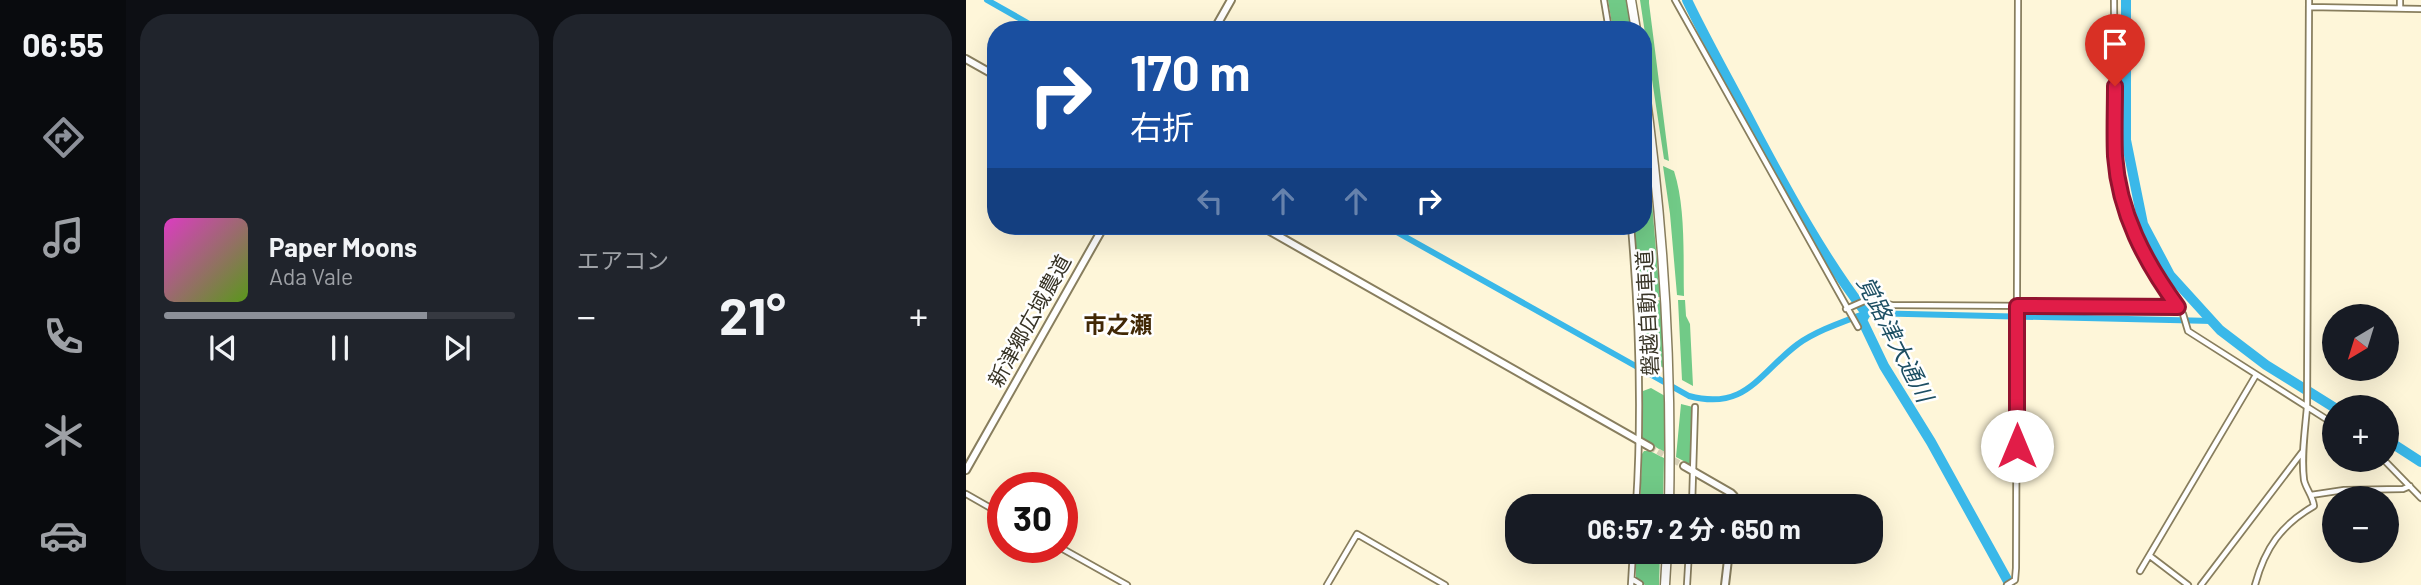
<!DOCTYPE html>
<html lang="ja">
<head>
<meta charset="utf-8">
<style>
  body { margin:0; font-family:Barlow,"Noto Sans JP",sans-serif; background:#20242c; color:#f1f3f6; height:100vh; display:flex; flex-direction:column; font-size:26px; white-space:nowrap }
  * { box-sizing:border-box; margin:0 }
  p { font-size:23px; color:#9ea1a6 }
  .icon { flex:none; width:38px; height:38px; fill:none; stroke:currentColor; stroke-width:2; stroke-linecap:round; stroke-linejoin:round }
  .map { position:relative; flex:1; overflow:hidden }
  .details { display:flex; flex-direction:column; gap:14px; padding:14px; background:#0d0f14; width:840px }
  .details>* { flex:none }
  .hud { position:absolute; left:21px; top:21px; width:665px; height:214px; border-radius:28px; box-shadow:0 7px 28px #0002; background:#1a4fa0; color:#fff; overflow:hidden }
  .needle { width:46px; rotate:218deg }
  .tools { position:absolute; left:1356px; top:304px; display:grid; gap:14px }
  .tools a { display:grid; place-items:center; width:77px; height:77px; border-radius:50%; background:#171b24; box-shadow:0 7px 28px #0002; font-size:35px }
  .speed { position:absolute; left:21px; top:472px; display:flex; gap:14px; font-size:35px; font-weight:700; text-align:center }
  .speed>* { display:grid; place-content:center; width:91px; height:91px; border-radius:50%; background:#171b24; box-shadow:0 7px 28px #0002; line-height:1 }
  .speed .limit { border:10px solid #d22; background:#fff; color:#111 }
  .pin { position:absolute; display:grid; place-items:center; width:60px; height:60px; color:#fff; margin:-72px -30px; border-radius:50% 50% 50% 0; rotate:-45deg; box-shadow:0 0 7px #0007 }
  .pin .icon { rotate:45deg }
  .me { position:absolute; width:77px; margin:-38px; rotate:0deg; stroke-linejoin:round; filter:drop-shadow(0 0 5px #0008) }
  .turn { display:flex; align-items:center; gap:24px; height:147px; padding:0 28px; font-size:32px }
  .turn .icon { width:91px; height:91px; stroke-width:2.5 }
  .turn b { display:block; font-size:49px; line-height:60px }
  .lanes { display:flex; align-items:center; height:66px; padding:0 28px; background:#0003; justify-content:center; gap:35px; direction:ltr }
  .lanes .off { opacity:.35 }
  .big { font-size:52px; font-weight:700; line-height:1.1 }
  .details .widget { flex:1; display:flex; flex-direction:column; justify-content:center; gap:10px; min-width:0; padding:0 24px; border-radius:28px; background:#20242c }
  .song { display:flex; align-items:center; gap:21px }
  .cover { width:84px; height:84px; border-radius:10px; background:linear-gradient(135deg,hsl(310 70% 55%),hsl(90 70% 35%)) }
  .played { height:7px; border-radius:4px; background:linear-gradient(90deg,#8c9099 75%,#363941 75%) }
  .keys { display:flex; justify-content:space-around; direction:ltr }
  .heat { display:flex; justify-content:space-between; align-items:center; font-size:38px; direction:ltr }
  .details .tiles { flex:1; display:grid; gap:14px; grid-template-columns:repeat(2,1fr) }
  .trip { position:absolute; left:539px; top:494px; width:378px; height:70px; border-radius:28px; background:#171b24; box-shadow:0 7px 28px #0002; font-weight:700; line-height:70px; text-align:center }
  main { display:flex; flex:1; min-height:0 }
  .tabs { display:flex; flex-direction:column; width:126px; justify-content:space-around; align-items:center; background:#090b0e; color:#9ea1a6 }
  .tabs .icon { width:49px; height:49px }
  .tabs .current { color:#8c9099 }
  .tabs b { font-size:32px; color:#f1f3f6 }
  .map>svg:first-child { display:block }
</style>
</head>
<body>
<main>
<nav class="tabs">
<b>06:55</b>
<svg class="icon current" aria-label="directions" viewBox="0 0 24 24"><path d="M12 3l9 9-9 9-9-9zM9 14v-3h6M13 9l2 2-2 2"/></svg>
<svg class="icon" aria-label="music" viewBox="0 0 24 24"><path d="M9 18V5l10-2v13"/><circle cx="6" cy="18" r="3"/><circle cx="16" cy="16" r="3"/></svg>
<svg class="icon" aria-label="phone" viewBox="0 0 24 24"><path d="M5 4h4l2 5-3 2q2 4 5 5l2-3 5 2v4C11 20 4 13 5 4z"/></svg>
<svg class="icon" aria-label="climate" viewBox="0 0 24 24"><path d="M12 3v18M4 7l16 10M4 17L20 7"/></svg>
<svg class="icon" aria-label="car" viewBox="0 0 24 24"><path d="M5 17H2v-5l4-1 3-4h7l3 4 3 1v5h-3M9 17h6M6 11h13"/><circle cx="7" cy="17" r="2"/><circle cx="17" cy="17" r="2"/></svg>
</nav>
<section class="details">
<div class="tiles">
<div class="widget">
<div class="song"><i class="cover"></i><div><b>Paper Moons</b><p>Ada Vale</p></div></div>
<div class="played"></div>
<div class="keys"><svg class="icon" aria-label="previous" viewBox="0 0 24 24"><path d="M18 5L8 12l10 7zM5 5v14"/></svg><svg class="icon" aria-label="pause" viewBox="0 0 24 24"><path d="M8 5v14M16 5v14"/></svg><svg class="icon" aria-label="next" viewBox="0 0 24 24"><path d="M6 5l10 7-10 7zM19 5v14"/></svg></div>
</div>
<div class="widget"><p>エアコン</p>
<div class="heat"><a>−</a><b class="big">21°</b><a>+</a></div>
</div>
</div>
</section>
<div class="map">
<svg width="1455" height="585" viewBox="0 0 1455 585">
  <rect width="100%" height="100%" fill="#fef6d9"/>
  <path fill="#71ca87" d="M642,0H661L666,30H647Z
    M674,0H683V3L703,161L698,159Z
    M677,153L682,156L694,297L674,298L668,226H677Z
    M697,166L708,171C720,208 717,257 718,296L711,295L704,214Z
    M697,300L700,369L677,358L676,302Z
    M712,300H719L720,316L724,324L727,386L716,380Z
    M685,388L699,396L698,452L676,439L677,391Z
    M715,404L727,407V466L710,457Z
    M678,451H684L698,458L697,506H674L676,454Z
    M670,551H694L693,585H679L670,579Z"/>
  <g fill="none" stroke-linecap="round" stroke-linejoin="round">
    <path stroke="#3ab8e9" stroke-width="6" d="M21,0L74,30
      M420,226L723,396C780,411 792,374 832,344C852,330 877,322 900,313L1246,321"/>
    <path stroke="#3ab8e9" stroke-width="10" d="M721,0C743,46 768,89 791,134C824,196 858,258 900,313L896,320L918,366L965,442L1044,585
      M1160,0V140L1177,224L1204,275L1254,330L1300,365L1369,408
      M1421,440L1455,462"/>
    <path stroke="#d6cfb5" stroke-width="6" stroke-dasharray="6 3" stroke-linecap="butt" d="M684,447L718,466"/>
    <g stroke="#887e5e" stroke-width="8">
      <path id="street" d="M638,0L643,30
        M709,0L892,327
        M1148,0L1149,156L1155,191L1174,247L1192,280L1217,314L1222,331L1368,424
        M1343,7L1455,9
        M1434,8V0
        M665,226C673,319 676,412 670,506
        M880,309L903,299L926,305L1211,307
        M1418,460L1455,498
        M0,494L37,515
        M1345,495L1378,490L1437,489L1444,486
        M726,506L729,407
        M95,548L161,585
        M1184,556L1222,585
        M1174,571L1290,375
        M666,579L674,584
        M361,585L391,534L479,585
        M665,585L667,551
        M721,585L723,551
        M1041,585L1049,580L1050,568L1052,0
        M1235,585L1337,451
        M1289,585C1299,548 1315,525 1348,506C1347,496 1340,489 1338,480C1335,456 1339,431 1341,407L1343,0"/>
    </g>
    <g stroke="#887e5e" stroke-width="10">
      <path id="secondary" d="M248,30L265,0
        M0,59L30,76
        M295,226L684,447
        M718,466L765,493L768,496L769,506
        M0,470L138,226
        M759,585L763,551"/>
    </g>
    <g stroke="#887e5e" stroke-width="11">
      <path id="highway" d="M665,0L670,30
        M677,77C697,220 706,362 703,506
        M699,585L701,551"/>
    </g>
    <use href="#street" stroke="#fff" stroke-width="4.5"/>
    <use href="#secondary" stroke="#fff" stroke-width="6"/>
    <use href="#highway" stroke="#fff" stroke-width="8"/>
  </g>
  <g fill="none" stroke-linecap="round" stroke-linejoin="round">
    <g stroke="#92132f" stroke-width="18">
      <path id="route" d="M1051,446V306L1212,307C1179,262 1153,213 1149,156C1148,133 1149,109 1149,86"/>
    </g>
    <use href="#route" stroke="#e11d48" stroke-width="12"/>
  </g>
  <g text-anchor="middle" stroke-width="5" stroke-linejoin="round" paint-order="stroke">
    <g font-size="21" fill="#383426" stroke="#fff">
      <text transform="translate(682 313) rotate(-93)" y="7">磐越自動車道</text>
      <text transform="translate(64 321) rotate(-61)" y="7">新津郷広域農道</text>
    </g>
    <g font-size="23" font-weight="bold" fill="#412806" stroke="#fff">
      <text x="152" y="333">市之瀬</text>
    </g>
    <g font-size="23" font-style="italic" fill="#1d4f63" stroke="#fff">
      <text transform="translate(929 339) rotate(63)" y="8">覚路津大通川</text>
    </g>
  </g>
</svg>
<div class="tools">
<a><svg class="needle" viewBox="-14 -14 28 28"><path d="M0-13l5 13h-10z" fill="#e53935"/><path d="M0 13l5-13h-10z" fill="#9ea1a6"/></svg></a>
<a>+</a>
<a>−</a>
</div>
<div class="speed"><div class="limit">30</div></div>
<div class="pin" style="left:1149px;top:86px;background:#d93025"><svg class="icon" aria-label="arrive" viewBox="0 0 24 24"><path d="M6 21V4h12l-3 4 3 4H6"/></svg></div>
<svg class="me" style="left:1051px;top:446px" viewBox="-20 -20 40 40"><circle r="19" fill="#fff"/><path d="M0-13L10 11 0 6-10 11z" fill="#e11d48"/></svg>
<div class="trip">06:57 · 2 分 · 650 m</div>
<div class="hud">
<div class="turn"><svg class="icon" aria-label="right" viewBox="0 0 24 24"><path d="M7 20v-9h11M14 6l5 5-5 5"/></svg><div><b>170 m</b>右折</div></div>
<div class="lanes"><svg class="icon off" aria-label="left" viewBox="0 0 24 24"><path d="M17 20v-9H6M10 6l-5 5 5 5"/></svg><svg class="icon off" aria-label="ahead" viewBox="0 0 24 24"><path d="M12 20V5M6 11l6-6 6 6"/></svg><svg class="icon off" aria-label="ahead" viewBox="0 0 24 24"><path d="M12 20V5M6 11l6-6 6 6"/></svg><svg class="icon" aria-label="right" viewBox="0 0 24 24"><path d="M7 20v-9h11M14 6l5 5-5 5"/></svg></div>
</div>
</div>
</main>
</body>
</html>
